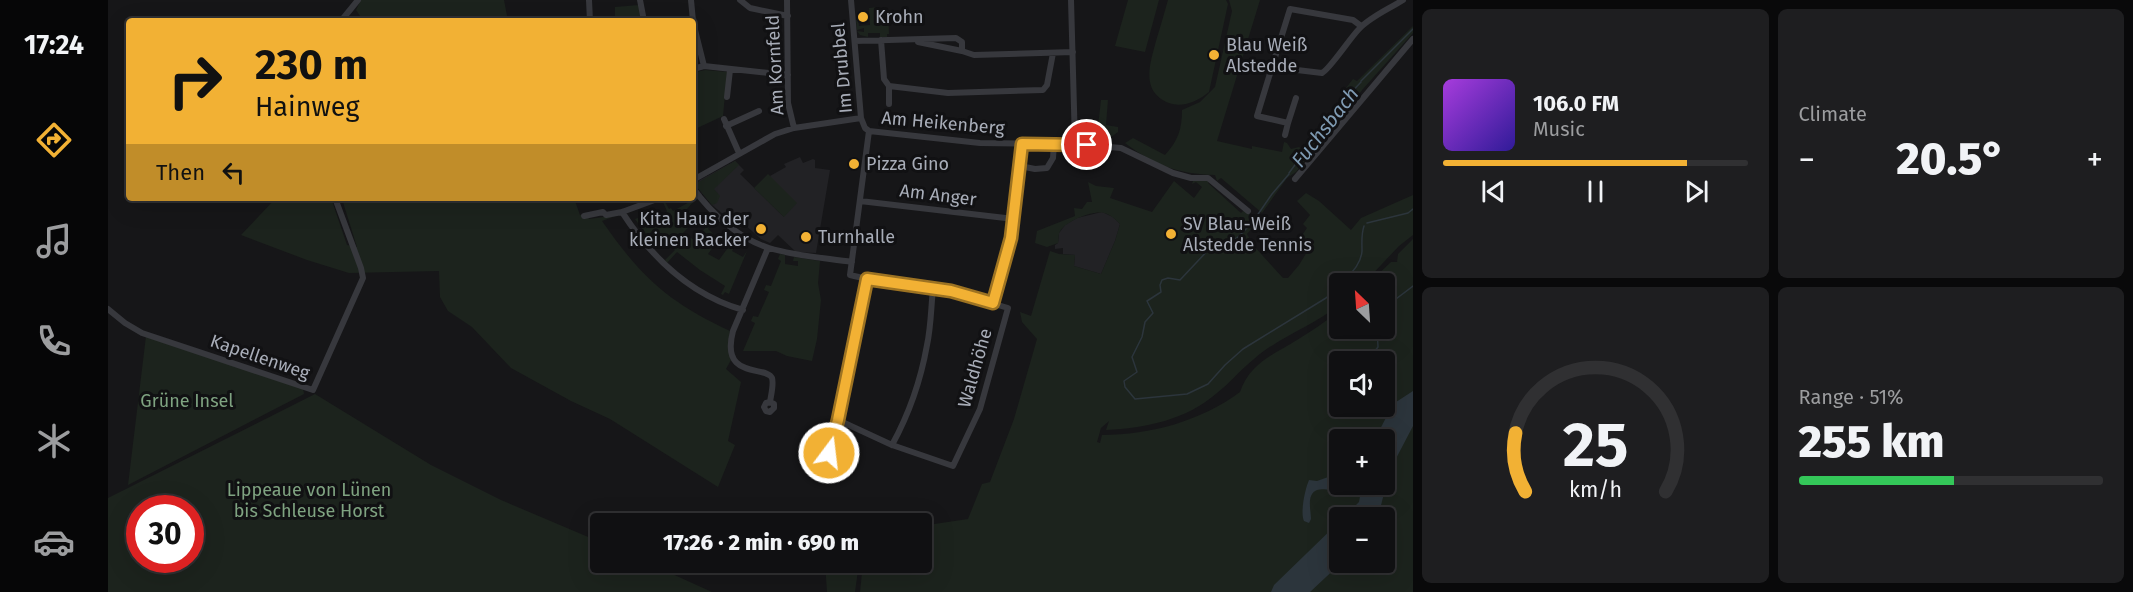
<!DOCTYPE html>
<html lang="en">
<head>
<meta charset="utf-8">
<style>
  body { margin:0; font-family:"Fira Sans",sans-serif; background:#1e1e20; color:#f1f3f6; height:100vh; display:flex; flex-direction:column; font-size:22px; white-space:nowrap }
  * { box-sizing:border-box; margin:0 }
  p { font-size:20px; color:#9c9d9f }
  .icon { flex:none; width:33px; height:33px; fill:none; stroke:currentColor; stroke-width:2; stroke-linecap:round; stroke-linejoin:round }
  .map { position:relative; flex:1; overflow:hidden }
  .sheet { display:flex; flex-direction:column; gap:9px; padding:9px; background:#09090a; width:720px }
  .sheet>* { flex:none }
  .guide { position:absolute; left:18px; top:18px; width:570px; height:183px; border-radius:6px; box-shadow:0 6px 24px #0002,0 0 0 2px #303032; background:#f2b134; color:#111; overflow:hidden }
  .needle { width:39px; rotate:335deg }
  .controls { position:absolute; left:1221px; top:273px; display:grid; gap:12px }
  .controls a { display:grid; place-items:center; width:66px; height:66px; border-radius:6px; background:#101012; box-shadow:0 6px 24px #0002,0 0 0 2px #303032; font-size:30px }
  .speed { position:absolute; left:18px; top:495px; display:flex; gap:12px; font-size:30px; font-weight:700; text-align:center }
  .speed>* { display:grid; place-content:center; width:78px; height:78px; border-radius:50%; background:#101012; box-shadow:0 6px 24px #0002,0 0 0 2px #303032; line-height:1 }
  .speed .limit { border:9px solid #d22; background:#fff; color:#111 }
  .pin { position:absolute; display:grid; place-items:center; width:51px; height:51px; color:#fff; margin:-26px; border:3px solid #fff; border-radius:50%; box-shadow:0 2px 6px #0007 }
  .me { position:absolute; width:66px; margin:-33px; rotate:15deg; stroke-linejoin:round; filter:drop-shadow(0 0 4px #0008) }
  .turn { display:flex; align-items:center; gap:21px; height:126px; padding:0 30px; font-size:27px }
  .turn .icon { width:78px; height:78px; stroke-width:2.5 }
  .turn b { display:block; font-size:42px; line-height:51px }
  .then { display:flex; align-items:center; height:57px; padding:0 30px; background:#0003; gap:12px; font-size:22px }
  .big { font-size:45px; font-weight:800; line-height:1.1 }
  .sheet .card { flex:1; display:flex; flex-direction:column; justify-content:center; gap:9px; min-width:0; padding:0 21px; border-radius:9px; background:#1e1e20 }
  .sheet .dial { align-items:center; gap:0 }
  .dial svg { height:156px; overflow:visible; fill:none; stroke:#303032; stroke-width:7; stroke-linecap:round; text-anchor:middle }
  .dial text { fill:#f1f3f6; stroke:none }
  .song { display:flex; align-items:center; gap:18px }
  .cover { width:72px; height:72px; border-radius:9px; background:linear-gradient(135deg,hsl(280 70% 55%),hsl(250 70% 35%)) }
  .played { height:6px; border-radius:3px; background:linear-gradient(90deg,#f2b134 80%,#303032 80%) }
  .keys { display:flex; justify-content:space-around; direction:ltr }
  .heat { display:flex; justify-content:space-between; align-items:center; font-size:33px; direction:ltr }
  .charge { height:9px; border-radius:4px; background:linear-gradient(90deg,#34c759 51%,#303032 0) }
  .sheet .tiles { flex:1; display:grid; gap:9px; grid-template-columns:repeat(2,1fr) }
  .trip { position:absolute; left:482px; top:513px; width:342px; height:60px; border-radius:6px; background:#101012; box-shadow:0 6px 24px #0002,0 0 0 2px #303032; font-weight:800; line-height:60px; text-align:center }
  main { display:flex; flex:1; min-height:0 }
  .dock { display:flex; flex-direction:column; width:108px; justify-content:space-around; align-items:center; background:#060607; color:#9c9d9f }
  .dock .icon { width:42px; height:42px }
  .dock .current { color:#f2b134 }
  .dock b { font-size:27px; color:#f1f3f6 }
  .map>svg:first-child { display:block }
</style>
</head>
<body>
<main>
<nav class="dock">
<b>17:24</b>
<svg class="icon current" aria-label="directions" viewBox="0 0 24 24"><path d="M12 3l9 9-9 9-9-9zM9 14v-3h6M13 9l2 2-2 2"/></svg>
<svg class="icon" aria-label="music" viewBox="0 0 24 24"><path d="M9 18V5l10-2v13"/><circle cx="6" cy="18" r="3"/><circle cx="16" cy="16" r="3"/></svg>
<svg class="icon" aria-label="phone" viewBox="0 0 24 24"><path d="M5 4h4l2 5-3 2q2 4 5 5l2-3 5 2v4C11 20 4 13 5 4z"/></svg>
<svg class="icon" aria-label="climate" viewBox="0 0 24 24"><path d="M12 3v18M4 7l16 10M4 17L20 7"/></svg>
<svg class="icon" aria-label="car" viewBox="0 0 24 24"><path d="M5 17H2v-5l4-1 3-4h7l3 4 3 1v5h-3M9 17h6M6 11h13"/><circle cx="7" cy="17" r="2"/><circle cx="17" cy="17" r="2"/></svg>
</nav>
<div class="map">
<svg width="1305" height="592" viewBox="0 0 1305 592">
  <rect width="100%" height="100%" fill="#161618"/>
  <path fill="#222225" d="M692,157L695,163L705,159L707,160V168L722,170L708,253L688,252L670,235L662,243L653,239L636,224L632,228L604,205L589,187V183L592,180L627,161L636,170L632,174L676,217L662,176L678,167L676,164Z
    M994,212L1005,217L1012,224L1007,241L993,274L966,266L967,255L955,254V248L947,249V245L950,243L951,233L957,225L969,218Z"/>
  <path fill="#1c231d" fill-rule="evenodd" d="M253,0H396L400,21H273L252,16L248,10Z
    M1020,0H1051L1037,52L1007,46Z
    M1060,0H1118L1120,4L1101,92C1090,101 1075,108 1061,103C1032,91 1042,64 1048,41C1052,28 1056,14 1060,0Z
    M1121,0H1152L1109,141L1144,149V146L1174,152L1176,142L1179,143L1183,149L1191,147L1195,150L1230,105L1238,88L1245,79L1249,81L1305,26V33L1255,89L1188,172L1179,178L1154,213L1113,178L1109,181L1107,175C1070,174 1046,165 1017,143L1025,138L1057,155C1070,141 1074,129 1074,110L1092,102L1107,87L1124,11Z
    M531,5L534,21H507V7Z
    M770,7L780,11L781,34H779V37H772V33H760V37L752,35L749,31L756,32V28L749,30L748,20H750L751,26L762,25L761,8Z
    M597,70L619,72L615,116L585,130V93L588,72Z
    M993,100H1000L998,125L1010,127V132L995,143H988Z
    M627,161L631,165L606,189L612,196L609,203L604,205L589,187V183Z
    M660,174L689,203L676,217L646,188Z
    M1089,180L1101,181L1100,183L1133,213L1136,210L1150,221L1139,234L1145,245L1175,278H1180L1191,265L1199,252L1190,241L1199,228L1195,224L1202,215L1189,201L1198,193L1211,201L1243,230L1253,218L1305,195V235L1291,246L1256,283L1232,284L1231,305C1205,326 1171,337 1146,359C1133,369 1122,383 1109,393C1078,420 1038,428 998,430L1001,421L993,428L989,442L992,443L994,435C1042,435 1093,421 1132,392C1142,363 1165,355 1189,340C1204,331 1218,321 1231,311L1232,328H1276V284L1261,283L1283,262H1289L1290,254L1305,239V592H752L755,563L813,562V526L860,519L874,484L882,482L906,419L929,339L914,322L912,312L923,316L942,251L951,254L967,255L966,266L993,274L1007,241L1012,224C1007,219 1003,215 996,213C985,210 954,222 951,234C950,237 951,240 950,243L939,247L927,243L929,231L967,216L966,208L974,209L979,202H984L980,182L988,186L1006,188L1002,198L1044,212L1066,181L1086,198L1094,187L1088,182L1084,184L1085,181ZM1232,362H1276V406H1232ZM1232,440H1276V484H1232ZM1232,518H1276V562H1232Z
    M585,194L591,201L588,199L579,209L587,217H590L575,233L586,240L604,221L602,217L604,215L610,222L609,223L606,221L600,229L611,239L600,254L611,260L627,238L624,235L626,233L632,237L624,251L635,257L639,251L621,294L617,292L615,295L613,294L617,286L592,270L569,252L559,263L557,260L567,250L546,229L536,239L535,237L538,234L527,219L530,218L532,223L557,214L559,211L554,200H556L561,209L563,208L565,211L585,200Z
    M168,198H223L239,245L249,247L234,199L466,198L472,215L478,214L481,219L510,215L494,221C533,277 560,302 622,331L620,343L623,360L618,369L633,382L620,441L627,445L610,487L502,419L463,401L403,368L364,327L340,311L332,297L331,271L241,273L199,260L133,235Z
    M672,254L677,255V264L690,266V261H685L686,257L712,261L710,283L713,300L709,339L704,361L679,356L668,351H635L647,323L643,321L645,316L650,317L661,292L656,290L658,285L663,286L673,261L670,259Z
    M38,336L195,388L196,394L20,485Z
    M207,394L323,465L393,500L492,542V562L540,563L604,592H0V498ZM32,508H82V560H32Z
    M717,563H751L747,592H719Z"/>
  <path fill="#2c353c" d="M1305,391V426L1282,470L1270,517H1236L1251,502L1254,485L1276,484V440L1267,439L1285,404Z
    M1223,476L1231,479L1230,489C1223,491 1214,488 1209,490C1198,494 1203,511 1203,519L1201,523L1196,521C1192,513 1197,489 1201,480L1209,481Z
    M1231,522L1233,563L1202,592H1163L1166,585Z"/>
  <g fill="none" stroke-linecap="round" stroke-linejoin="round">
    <path stroke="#2c353c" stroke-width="1.5" d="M1253,81L1305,29
      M1181,173L1227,110L1253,82
      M1181,174L1164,194L1144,223L1129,238L1103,247L1072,280L1060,278L1054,280L1052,285L1053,292L1039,301L1045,313L1037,322L1034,337L1024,357L1029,372L1016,381L1017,387L1027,399L1079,394L1100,384L1117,365L1135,349L1218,298L1232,285
      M1259,223L1300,213L1305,209
      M1233,284C1242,274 1253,265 1254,251C1254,242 1253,235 1256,226
      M1276,308L1305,286
      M1258,362L1270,347L1269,328
      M1275,406L1282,412"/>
    <path stroke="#37383d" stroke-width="6" d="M481,0L482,21
      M532,0L536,21
      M583,0L585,21
      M632,0L642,8L680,16
      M679,0L680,103L686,128
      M743,0L753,118L757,128L761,131
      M963,0L967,144
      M233,21L250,0
      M585,22L596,66
      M773,40L776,79L781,86L840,93L935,90L939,85L945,53
      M747,41L848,38L854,42V51L866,55L965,52
      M810,42L854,51
      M1164,67L1182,9L1245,20L1253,26
      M585,69L596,66L680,75
      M619,97L622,70
      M781,104V86
      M616,119L631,153
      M1180,123L1188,98
      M618,126L651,111
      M761,131L872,143L967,144L1013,148L1065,173L1083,178H1100L1140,211
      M1177,135L1180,123L1149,116L1164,67L1214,73C1222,69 1242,38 1251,29C1262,17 1281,9 1295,0
      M912,166L927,169L939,168L945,158L946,144
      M1187,179L1305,39
      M585,180L667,134L686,128L753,118
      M585,188C603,213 631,239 661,248C687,256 717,258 744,262
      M752,201L906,219
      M514,212C543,257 583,295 635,310
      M476,216L495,212L498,215L514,212L552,198
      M660,248L625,331C612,380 658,365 664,378C666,384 663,395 662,402L658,403L656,407L658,411L662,412L666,408V404L662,402
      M885,303L903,238L914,144
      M0,309L17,323L34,333L205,390L255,278L253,268L227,198
      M730,420L784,445L845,466L872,409L900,308L843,291L759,279L742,275L761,131
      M784,445C801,414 813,379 819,345C823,327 823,307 825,289
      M721,453L730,420L759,279"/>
  </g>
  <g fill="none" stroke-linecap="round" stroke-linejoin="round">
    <g stroke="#9d7322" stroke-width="15">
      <path id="route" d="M721,453L730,420L759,279L843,291L885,303L903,238L914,144L979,145"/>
    </g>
    <use href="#route" stroke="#f2b134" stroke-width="10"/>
  </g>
  <g fill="#f2b134" stroke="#111113" stroke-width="2">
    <circle cx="755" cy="17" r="6"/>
    <circle cx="1106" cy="55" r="6"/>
    <circle cx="746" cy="164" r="6"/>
    <circle cx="653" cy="229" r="6"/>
    <circle cx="1063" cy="234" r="6"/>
    <circle cx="698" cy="237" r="6"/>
  </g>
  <g text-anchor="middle" stroke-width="6" stroke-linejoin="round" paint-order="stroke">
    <g font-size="18" fill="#a8adb8" stroke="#111113" text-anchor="start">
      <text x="767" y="23">Krohn</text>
      <text x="1118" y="51">Blau Weiß<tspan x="1118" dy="21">Alstedde</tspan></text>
      <text x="758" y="170">Pizza Gino</text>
      <text x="641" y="225" text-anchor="end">Kita Haus der<tspan x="641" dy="21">kleinen Racker</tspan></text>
      <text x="1075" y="230">SV Blau-Weiß<tspan x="1075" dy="21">Alstedde Tennis</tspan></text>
      <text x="710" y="243">Turnhalle</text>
    </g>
    <g font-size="18" fill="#a8adb8" stroke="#111113">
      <text transform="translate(667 65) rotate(-93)" y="6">Am Kornfeld</text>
      <text transform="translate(734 68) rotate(-95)" y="6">Im Drubbel</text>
      <text transform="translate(835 123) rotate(5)" y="6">Am Heikenberg</text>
      <text transform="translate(830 195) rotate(7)" y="6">Am Anger</text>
      <text transform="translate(152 357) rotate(19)" y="6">Kapellenweg</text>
      <text transform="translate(867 368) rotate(-74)" y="6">Waldhöhe</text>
    </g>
    <g font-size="18" fill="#7fa381" stroke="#111113">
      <text x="79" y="407">Grüne Insel</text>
      <text x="201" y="496">Lippeaue von Lünen<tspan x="201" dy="21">bis Schleuse Horst</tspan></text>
    </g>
    <g font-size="20" font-style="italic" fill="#7f9bb3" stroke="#111113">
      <text transform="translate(1217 127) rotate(-52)" y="7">Fuchsbach</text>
    </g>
  </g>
</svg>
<div class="controls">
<a><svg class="needle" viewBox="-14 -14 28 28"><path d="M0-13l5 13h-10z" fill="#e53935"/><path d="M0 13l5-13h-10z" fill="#9c9d9f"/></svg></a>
<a><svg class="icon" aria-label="sound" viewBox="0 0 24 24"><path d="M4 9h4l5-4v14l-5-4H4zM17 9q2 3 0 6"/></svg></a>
<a>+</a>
<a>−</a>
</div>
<div class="speed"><div class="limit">30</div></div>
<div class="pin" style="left:979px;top:145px;background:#d93025"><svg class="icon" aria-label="arrive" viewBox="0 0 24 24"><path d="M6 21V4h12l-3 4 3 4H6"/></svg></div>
<svg class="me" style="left:721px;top:453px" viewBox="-20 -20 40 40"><circle r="17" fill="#f2b134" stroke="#fff" stroke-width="3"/><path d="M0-11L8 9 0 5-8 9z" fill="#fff"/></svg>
<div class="trip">17:26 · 2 min · 690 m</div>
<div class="guide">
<div class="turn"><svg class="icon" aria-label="right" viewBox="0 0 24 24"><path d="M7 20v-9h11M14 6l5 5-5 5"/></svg><div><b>230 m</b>Hainweg</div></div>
<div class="then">Then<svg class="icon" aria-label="left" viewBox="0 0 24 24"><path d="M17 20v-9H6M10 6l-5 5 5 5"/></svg></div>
</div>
</div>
<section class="sheet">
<div class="tiles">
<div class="card">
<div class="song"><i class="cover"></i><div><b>106.0 FM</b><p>Music</p></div></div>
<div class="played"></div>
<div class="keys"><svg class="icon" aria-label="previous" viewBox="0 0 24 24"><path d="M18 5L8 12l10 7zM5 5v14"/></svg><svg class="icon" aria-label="pause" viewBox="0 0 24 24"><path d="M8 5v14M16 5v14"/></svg><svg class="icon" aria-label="next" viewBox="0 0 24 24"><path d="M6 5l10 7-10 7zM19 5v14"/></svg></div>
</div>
<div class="card"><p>Climate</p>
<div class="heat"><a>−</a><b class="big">20.5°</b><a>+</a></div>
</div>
<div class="card dial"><svg viewBox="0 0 100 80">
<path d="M14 69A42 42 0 1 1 86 69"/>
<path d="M14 69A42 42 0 0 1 9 39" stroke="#f2b134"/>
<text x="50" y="56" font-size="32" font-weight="700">25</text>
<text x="50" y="72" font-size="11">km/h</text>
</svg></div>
<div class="card"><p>Range · 51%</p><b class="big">255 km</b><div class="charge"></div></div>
</div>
</section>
</main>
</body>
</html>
